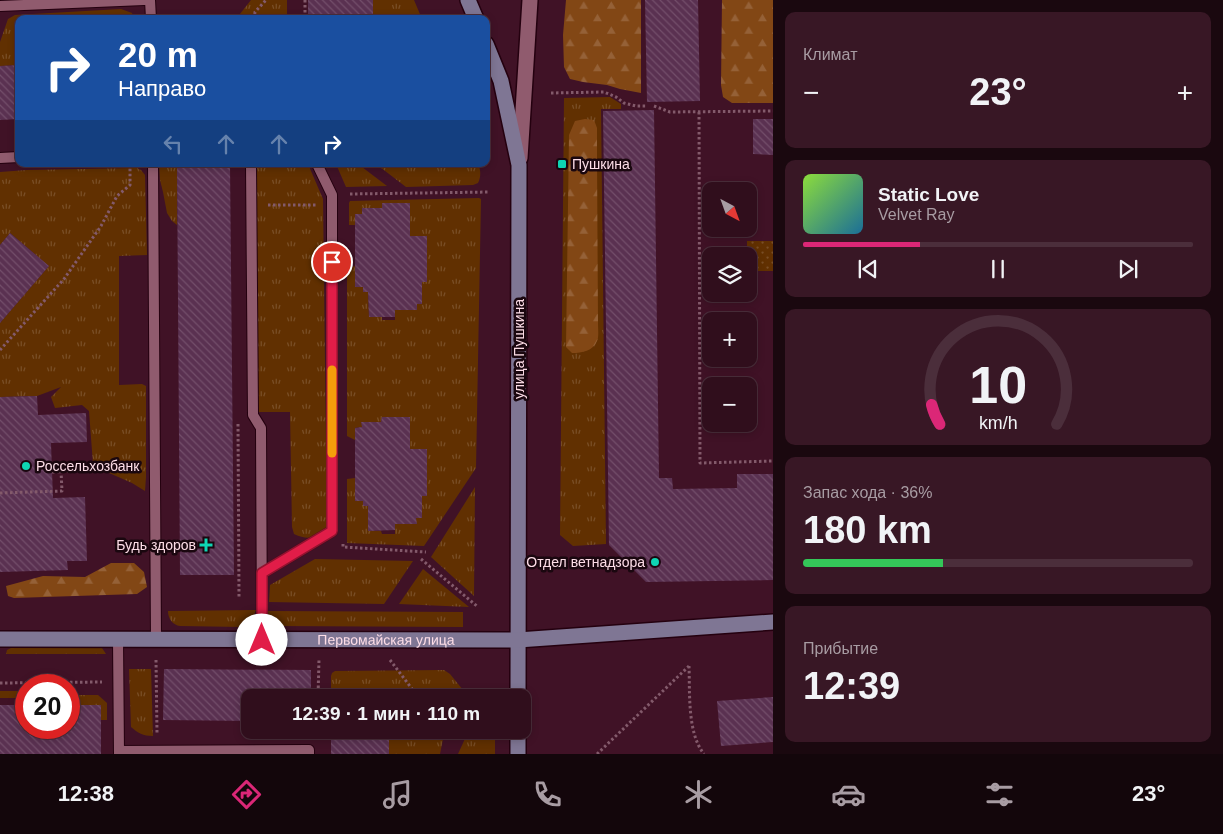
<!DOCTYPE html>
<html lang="ru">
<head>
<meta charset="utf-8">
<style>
  body { margin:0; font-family:Arial,sans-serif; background:#381725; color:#f1f3f6; height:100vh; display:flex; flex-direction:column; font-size:19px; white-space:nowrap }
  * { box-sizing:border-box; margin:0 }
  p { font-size:16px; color:#a89ca3 }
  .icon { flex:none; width:28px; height:28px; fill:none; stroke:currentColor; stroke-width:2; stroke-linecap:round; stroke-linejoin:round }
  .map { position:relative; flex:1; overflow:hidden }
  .drawer { display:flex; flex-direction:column; gap:12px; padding:12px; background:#1a080f; width:450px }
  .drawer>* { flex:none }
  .top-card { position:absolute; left:15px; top:15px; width:475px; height:152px; border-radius:10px; box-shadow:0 2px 8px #0003,0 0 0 1px #4b2e3b; background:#1a4fa0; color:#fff; overflow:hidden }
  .needle { width:32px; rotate:139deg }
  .fabs { position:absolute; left:702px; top:182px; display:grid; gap:10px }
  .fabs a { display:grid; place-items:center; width:55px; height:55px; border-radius:10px; background:#300e1c; box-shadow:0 2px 8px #0003,0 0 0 1px #4b2e3b; font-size:25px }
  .speed { position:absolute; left:15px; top:674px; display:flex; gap:10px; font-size:25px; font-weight:700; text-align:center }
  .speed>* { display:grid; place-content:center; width:65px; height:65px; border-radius:50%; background:#300e1c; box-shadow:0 2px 8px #0003,0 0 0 1px #4b2e3b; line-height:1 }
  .speed .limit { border:8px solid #d22; background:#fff; color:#111 }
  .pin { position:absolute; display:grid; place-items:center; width:42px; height:42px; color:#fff; margin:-21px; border:2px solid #fff; border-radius:50%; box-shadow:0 1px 5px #0007 }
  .me { position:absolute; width:55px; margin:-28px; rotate:0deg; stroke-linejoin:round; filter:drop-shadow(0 0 4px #0008) }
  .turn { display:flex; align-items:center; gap:18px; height:105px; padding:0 20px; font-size:22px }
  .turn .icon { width:65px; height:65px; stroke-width:2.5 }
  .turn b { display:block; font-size:35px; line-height:42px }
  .lanes { display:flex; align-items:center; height:48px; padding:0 20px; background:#0003; justify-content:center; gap:25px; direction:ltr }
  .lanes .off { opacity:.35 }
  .big { font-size:38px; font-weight:700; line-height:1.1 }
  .drawer .card { flex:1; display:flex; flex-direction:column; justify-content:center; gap:8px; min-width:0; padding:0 18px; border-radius:10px; background:#381725 }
  .drawer .dial { align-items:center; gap:0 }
  .dial svg { height:130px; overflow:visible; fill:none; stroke:#4b2e3b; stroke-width:7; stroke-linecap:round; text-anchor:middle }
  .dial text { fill:#f1f3f6; stroke:none }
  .song { display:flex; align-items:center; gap:15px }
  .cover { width:60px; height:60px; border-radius:8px; background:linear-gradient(135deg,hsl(90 70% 55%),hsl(200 70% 35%)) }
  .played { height:5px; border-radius:2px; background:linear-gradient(90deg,#db2777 30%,#4b2e3b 30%) }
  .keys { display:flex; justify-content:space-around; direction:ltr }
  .heat { display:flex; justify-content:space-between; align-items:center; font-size:28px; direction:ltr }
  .charge { height:8px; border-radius:4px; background:linear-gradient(90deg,#34c759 36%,#4b2e3b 0) }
  .trip { position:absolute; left:241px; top:689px; width:290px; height:50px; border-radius:10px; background:#300e1c; box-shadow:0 2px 8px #0003,0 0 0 1px #4b2e3b; font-weight:700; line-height:50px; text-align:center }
  .tab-bar { display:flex; height:80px; justify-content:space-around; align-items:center; background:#13060b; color:#a89ca3 }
  .tab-bar .icon { width:35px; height:35px }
  .tab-bar .selected { color:#db2777 }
  .tab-bar b { font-size:22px; color:#f1f3f6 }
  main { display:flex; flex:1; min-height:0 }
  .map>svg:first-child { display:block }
</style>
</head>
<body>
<main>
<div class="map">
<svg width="773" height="754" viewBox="0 0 773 754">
  <defs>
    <pattern id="grass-tufts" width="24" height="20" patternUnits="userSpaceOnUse" patternTransform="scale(1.25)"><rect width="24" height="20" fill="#613001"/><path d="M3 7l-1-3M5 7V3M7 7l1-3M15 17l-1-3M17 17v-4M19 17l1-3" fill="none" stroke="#794e26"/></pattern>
    <pattern id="forest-firs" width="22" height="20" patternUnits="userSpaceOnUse" patternTransform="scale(1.25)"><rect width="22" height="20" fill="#824715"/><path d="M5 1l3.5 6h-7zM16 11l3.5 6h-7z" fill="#956137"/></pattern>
    <pattern id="park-dots" width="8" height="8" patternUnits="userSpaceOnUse" patternTransform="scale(1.25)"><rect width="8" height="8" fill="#613001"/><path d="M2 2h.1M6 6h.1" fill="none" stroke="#794e26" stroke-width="1.8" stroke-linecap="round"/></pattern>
    <pattern id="building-back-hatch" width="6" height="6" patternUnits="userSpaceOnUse" patternTransform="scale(1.25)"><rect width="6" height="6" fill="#5a3151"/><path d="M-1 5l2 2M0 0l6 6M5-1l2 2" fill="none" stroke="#734e6a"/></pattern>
  </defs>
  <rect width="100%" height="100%" fill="#401226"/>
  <path fill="url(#grass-tufts)" d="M251,0H287V19H236Z
    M373,0H414L422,19H385L384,14H373Z
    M121,9L132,13L134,19H19V65L0,66V42L8,19L15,15Z
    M610,97L621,104V109H601L606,544L573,546L560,535L564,98Z
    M159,164H177V225L172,221L167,213L163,192L160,180Z
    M254,164H308L323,199L327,528L325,533C313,538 307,540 294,534L292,527L290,412H258Z
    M336,164H358L387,186L346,187Z
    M376,164H478C481,170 481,177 478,183L473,185L406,187Z
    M137,168L141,170L145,175L147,255L119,256V385L142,384L146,386V477L145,491L132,483L100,469L93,464L89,411L82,405L55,408L51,397L61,387L37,396L0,397V323L49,266L10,233L0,245V172L27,170Z
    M479,198L481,199L476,468L424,546L347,543V479L355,478L363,501V506H368V531H381L382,534H395V524H416V518H422V496L427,495V450L410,449L409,417H382L381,422H362V427L355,428V440L347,436V273L348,268L355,266L363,287V292H368L369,317H382V320H395V310H417V304H422V282H427V236H410V203H382V208H362V214H355V225H349V203L350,201Z
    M475,487L474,596L431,557Z
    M315,559L413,561L384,604L269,602L270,585Z
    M423,569L469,607L399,604Z
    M256,610L253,618L243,627L180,626C173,625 168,619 168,611Z
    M268,611L463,612V627L276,626C272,623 268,617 268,611Z
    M13,647H99L102,648L106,654H6L7,650Z
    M129,669H151L153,736C143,736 138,733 131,727Z
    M444,670L450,674L463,690L462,697H331V676L332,673L335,671Z
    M0,691H23V698H0Z
    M70,695H98L107,703V720H101L100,705H69Z
    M389,730H447L443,739L440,754H389Z
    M469,730H495V754H458Z"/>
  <path fill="url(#forest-firs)" d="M566,0H641V93L620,89L607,85L583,82L570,79L564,67L563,35Z
    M722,0H773V103H732L723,97L721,85Z
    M585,119L594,120L597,128V157L598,324C598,329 599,337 597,341C593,351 582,353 572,353L566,347L569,135L575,121Z
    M111,563H134L144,572L147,587L137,594L14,598L8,596L6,586L43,576L85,577Z"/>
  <path fill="url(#park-dots)" d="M747,241H773V271H749V256H747Z"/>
  <path fill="url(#building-back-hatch)" d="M308,0H373V19H308Z
    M645,0H698L700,101L647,102Z
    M19,65V119L0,120V66Z
    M654,110L659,478H672L673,489L737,488V474H773V580L646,582L609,545L603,111Z
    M753,119H773V155L753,154Z
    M177,164H230L234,575H180Z
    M382,203H410V236H427V282H422V304H417V310H395V317H369L368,292H363V287H355V214H362V208H382Z
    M10,233L49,266L0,323V245Z
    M37,396L38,415L86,413L87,442L51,443L53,498L85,497L87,561H67L68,570L0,572V397Z
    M382,417H410V449H427V496H422V518H416L417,524H395V530L368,531V506H363V501H355V428L362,427L361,422H381Z
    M164,669L311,670V698H250V721L163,720Z
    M773,697V742L721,746L717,701Z
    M0,705H26V728H69V705H101V754H0Z
    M331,730H389V754H331Z"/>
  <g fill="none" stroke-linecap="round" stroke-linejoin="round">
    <g stroke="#24000f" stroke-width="12">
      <path id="lane" d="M150,0L151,19
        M0,6L144,0
        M0,158L19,157
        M153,164L156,640
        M251,164L253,415L261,428L262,640
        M262,573L332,531V195L317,164
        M118,639L119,754
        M119,751L309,750V754"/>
    </g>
    <g stroke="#24000f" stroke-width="18">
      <path id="street" d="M520,158L530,0"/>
    </g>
    <g stroke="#24000f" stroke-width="18">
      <g id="secondary">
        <path d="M468,0L476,19"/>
        <path d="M486,44L501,81L519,165L518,698"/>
        <path id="s1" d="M0,639L518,640L773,622"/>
        <path d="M518,754V730"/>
      </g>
    </g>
    <path stroke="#835a6b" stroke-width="3" stroke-dasharray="2.5 2.5" stroke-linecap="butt" d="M305,0V19
      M254,19L255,12L266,0
      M551,93L604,92L616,97L624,103L636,106H647
      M654,106L670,112L773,111
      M699,112L700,463L773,461
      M350,194L489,192
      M268,205H316
      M0,350L64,279L101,226L117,196L130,185V164
      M238,424L239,597
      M52,472L76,471
      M0,493L62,491L61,471
      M343,544V547L426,552
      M421,559L478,607
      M156,660L157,733
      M390,660L419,698
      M689,666C690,692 687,733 704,754
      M0,683L102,682
      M318,698L319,659
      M444,730L452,739
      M597,754L689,666"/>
    <use href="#lane" stroke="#905b6e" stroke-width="10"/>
    <use href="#street" stroke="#905b6e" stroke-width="15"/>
    <use href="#secondary" stroke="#7f7694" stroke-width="15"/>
  </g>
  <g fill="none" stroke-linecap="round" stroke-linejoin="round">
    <g stroke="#92132f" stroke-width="12">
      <path id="route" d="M262,640V573L332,531V262"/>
    </g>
    <use href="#route" stroke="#e11d48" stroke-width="9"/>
    <path stroke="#f59e0b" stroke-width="9" d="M332,453V370"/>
  </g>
  <g fill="#0ed5b4" stroke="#1a070f" stroke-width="2">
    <rect x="557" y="159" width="10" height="10" rx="2.5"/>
    <circle cx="26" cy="466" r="5"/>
    <path d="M203.5 537.5h5v5h5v5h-5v5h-5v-5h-5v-5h5z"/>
    <circle cx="655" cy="562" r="5"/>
  </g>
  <g text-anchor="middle" stroke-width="5" stroke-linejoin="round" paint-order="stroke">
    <g font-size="14" fill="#fddde7" stroke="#1a070f" text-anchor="start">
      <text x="572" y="169">Пушкина</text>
      <text x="36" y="471">Россельхозбанк</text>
      <text x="196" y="550" text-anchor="end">Будь здоров</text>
      <text x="645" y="567" text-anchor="end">Отдел ветнадзора</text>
    </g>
    <g font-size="14" fill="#fddde7" stroke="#1a070f">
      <text transform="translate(519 349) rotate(-90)" y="5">улица Пушкина</text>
      <text dy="5" stroke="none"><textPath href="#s1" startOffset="386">Первомайская улица</textPath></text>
    </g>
  </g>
</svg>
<div class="fabs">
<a><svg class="needle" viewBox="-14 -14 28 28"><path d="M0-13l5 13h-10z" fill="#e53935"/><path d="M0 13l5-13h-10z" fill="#a89ca3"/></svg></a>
<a><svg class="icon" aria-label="layers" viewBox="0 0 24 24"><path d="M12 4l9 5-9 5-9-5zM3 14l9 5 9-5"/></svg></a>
<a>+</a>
<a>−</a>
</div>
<div class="speed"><div class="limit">20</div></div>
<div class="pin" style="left:332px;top:262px;background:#d93025"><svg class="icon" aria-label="arrive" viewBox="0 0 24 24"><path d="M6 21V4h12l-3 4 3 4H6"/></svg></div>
<svg class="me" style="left:262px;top:640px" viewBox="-20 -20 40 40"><circle r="19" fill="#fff"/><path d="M0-13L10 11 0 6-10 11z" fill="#e11d48"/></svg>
<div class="trip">12:39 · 1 мин · 110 m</div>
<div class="top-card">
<div class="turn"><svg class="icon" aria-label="right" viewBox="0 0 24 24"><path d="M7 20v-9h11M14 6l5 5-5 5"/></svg><div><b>20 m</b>Направо</div></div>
<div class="lanes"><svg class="icon off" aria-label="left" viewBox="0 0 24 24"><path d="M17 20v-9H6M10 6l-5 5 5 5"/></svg><svg class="icon off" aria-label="ahead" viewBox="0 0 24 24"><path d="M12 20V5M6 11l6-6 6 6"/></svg><svg class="icon off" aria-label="ahead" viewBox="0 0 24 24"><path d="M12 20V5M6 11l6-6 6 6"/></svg><svg class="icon" aria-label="right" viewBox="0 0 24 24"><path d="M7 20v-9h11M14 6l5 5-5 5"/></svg></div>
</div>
</div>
<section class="drawer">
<div class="card"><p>Климат</p>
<div class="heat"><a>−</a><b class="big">23°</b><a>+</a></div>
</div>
<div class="card">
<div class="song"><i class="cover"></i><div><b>Static Love</b><p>Velvet Ray</p></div></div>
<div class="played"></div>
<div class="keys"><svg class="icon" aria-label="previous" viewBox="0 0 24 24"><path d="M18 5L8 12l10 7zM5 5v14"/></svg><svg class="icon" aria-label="pause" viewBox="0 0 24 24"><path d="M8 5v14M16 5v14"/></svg><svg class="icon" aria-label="next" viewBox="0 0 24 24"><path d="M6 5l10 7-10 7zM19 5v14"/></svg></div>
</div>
<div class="card dial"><svg viewBox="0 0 100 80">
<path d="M14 69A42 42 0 1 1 86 69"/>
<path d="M14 69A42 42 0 0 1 9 57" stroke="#db2777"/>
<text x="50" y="56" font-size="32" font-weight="700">10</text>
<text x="50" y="72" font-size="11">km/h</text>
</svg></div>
<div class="card"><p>Запас хода · 36%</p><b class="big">180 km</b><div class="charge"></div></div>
<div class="card"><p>Прибытие</p><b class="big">12:39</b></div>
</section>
</main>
<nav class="tab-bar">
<b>12:38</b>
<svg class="icon selected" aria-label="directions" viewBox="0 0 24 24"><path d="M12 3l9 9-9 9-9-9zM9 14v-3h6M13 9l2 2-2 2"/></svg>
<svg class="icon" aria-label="music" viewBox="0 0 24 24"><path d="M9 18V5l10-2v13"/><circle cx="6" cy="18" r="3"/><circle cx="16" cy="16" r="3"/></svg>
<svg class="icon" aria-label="phone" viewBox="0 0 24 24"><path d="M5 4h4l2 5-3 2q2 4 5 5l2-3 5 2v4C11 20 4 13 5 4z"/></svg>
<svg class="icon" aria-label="climate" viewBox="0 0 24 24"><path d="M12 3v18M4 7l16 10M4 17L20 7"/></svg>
<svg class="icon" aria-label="car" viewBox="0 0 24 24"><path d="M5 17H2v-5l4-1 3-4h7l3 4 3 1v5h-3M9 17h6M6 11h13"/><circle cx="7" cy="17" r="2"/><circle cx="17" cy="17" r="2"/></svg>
<svg class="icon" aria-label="filters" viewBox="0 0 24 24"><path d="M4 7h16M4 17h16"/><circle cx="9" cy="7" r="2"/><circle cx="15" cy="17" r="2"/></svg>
<b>23°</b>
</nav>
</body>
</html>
